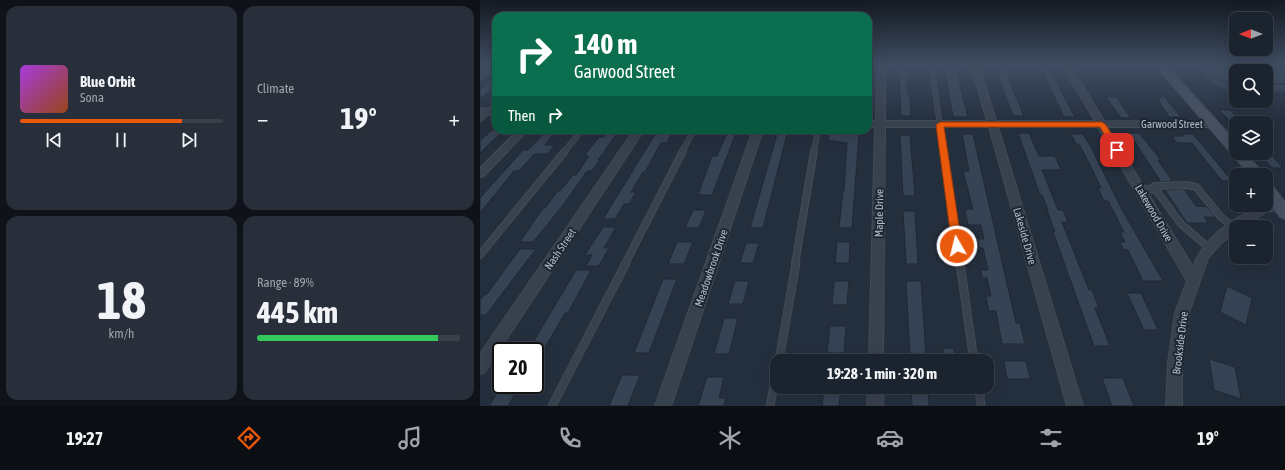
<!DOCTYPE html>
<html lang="en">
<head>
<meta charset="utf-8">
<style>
  body { margin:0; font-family:"Asap Condensed",sans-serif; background:#282f3a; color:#f1f3f6; height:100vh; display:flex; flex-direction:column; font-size:15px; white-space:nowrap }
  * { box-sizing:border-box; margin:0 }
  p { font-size:13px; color:#a0a4aa }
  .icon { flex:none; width:22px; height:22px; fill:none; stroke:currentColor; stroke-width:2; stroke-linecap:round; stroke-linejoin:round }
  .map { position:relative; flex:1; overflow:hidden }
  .details { display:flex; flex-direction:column; gap:6px; padding:6px; background:#0f1319; width:480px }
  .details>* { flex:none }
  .guide { position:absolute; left:12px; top:12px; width:380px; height:122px; border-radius:12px; box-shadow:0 4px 16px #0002,0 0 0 1px #39404a; background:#0b6e4f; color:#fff; overflow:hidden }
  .needle { width:26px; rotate:270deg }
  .buttons { position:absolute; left:749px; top:12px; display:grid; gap:8px }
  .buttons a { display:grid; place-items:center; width:44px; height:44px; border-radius:8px; background:#1b232e; box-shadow:0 4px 16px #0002,0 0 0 1px #39404a; font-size:20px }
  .speed { position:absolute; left:12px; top:342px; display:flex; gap:8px; font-size:20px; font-weight:700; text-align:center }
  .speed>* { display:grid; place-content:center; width:52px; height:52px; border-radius:50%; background:#1b232e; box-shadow:0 4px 16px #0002,0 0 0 1px #39404a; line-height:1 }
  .speed .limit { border:2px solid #111; border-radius:6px; background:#fff; color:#111 }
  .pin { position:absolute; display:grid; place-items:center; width:34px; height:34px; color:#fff; margin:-17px; border-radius:8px; box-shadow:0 2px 6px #0006 }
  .me { position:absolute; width:44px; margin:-22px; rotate:352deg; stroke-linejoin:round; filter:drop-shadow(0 0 3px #0008) }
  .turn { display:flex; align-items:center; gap:14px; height:84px; padding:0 16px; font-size:18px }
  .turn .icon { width:52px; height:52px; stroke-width:2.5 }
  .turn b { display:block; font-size:28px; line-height:34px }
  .then { display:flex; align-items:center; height:38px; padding:0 16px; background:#0003; gap:8px; font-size:15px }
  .big { font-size:30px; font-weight:700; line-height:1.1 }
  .details .tile { flex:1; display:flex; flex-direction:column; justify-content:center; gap:6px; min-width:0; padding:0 14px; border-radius:12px; background:#282f3a }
  .details .dial { align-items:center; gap:0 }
  .dial b { font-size:52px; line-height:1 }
  .song { display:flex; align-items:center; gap:12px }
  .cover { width:48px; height:48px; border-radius:6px; background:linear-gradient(135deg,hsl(280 70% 55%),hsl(20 70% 35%)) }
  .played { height:4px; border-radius:2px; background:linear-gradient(90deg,#ea580c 80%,#39404a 80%) }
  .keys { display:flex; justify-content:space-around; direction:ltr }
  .heat { display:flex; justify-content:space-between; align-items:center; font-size:22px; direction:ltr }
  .charge { height:6px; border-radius:3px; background:linear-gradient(90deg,#34c759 89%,#39404a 0) }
  .details .tiles { flex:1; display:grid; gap:6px; grid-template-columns:repeat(2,1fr) }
  .trip { position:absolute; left:290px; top:354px; width:224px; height:40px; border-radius:12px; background:#1b232e; box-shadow:0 4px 16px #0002,0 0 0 1px #39404a; font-weight:700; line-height:40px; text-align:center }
  .dock { display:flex; height:64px; justify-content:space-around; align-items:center; background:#0b0e12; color:#a0a4aa }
  .dock .icon { width:28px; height:28px }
  .dock .current { color:#ea580c }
  .dock b { font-size:18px; color:#f1f3f6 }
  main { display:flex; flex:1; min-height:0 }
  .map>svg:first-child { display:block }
</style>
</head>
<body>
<main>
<section class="details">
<div class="tiles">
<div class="tile">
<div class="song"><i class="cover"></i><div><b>Blue Orbit</b><p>Sona</p></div></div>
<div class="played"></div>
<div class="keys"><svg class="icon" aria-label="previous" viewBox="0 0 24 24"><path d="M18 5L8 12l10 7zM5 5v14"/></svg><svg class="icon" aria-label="pause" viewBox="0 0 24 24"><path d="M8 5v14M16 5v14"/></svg><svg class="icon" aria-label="next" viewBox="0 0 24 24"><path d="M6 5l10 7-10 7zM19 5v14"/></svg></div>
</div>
<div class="tile"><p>Climate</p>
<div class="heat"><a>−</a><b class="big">19°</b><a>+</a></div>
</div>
<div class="tile dial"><b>18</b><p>km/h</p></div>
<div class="tile"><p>Range · 89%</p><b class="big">445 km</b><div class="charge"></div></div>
</div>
</section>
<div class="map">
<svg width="805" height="406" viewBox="0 0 805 406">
  <rect width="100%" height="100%" fill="#242f3e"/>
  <path fill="#364354" stroke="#1f2835" d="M419,65H427V71H429L430,79H427L428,95H430L431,116H421Z
    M464,65H475L488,117H473Z
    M514,65H523L544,116H533Z
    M559,65H567L595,117H584Z
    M740,68H756V84L742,81L729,69H741Z
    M786,68H805V84H786Z
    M16,76V92H8L0,99V89Z
    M683,95L695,110L701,117H689L678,100Z
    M626,97H636L651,118H641Z
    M739,110H750L756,116V127Z
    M12,130H24L0,153V141Z
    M67,130H76L65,145H75L67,154H54L39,171H34L0,213V198L43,150H48Z
    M128,132H138L118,160H120L112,171H107L84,204L53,242H40L63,208H65L78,191H80L93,175H96L109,156H104L119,137H124Z
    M176,133H192L187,143H181L165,172H163L151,192H156L149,204H144L135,219H123Z
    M247,133H256L232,195H218L232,156H237Z
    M349,133H379L372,228H359L363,191H364L367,143L348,140Z
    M538,133H549L559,156H575L581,170H562L578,210H583L588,222H582L609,290H612L619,308H615L630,346H614L573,232H575L567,210H568L562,195H560Z
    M649,133H659L681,160H678L692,181L681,182Z
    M297,134H307L283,228H270Z
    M482,134H493L536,323H540L545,344H522L516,311H509L506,296H511L507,278H502L501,270H508L503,248H499L497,239H504L501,225H488L485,209H493L483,171H489Z
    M591,134H603L612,149L641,208L683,281H663L648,250H644L640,242H645L640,232H644L628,201H624L618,188H621L611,167L599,144H596Z
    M702,134H713L752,181H742L712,143H697L692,136H703Z
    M420,135H430L435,196H423Z
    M781,156H792L803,168H792Z
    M704,189L716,206L727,207L736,217H724L728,223H707L685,190Z
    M213,210H226L219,228H205Z
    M423,211H435L438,264H426Z
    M123,227H136L124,248H129L119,266H106L112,255H105Z
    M197,242H213L204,264H188Z
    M357,242H370L369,263H355Z
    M266,243H279L273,263H260Z
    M40,249H56L6,315H0V300L5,294H7Z
    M96,270H111L88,313H85L55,365V339Z
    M183,279H197L169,353H154Z
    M255,281H269L263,304H248Z
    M354,281H369L367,305H352Z
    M426,281H441L446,356H430Z
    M747,286L772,298L766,325L740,312Z
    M647,293H661L678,330H664Z
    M244,318H258L249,354H234Z
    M350,326H366L364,353H347Z
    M463,348H474L475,361H465Z
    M729,359L755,367L761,399L734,390Z
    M524,361H546L550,379H527Z
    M142,375H160L148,406H129Z
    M227,377H244L239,398H246L244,406H218Z
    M622,378H643L654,406H632Z
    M22,385H40L28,406H9Z
    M344,387H361L359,406H342Z
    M431,387H448L449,406H432Z"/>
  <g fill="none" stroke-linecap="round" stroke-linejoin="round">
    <g stroke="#414a57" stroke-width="6">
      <path id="lane-far2" d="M451,65L464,152
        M719,65L740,84L756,88
        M786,88H805
        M0,119L16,105
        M84,152L102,130
        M202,152L214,130
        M334,152L338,130"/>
    </g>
    <g stroke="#414a57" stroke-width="8">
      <path id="lane-far1" d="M464,151L480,264
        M659,188L676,190L701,224L729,248
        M676,190L674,186L707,185L716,187L741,217L753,227
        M0,255L85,151
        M145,264L203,151
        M315,264L334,151"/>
    </g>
    <g stroke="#414a57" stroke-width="9">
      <path id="lane" d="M480,263L494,361
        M299,361L316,263
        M499,387L501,406
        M72,406L146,263
        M290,406L297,371"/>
    </g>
    <g stroke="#414a57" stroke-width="2">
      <path id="street" d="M10,65H16V68L0,79V73Z
        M397,65H405V121H507L491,65H499L516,121H615L582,65H590L624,121L736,122L738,124L733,127H627L713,267C725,233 765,208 799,202L805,206L803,209L786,212L763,227H756V232L740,244L728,258L709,313L702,363V406H686L688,363L695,313L707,281L618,127H518L603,406H587L509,127H405L403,361H389L395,127H388V121H396Z
        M0,108L16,109V115L0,114Z
        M38,130H48L4,176L0,177V168Z
        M154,130H164L5,372L0,374V354Z
        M273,130H283L191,406H175Z
        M388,387H404L403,406H387Z"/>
    </g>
    <g stroke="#414a57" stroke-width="2">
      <path id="secondary" d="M675,65H686L756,142V153H765L785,175H770Z
        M786,182L791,184L805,202V219L800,217L786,198Z"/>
    </g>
    <use href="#lane-far2" stroke="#38414e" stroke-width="4.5"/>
    <use href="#lane-far1" stroke="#38414e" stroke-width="5.5"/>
    <use href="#lane" stroke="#38414e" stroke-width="7"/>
    <use href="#street" fill="#38414e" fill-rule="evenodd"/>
    <use href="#secondary" fill="#465061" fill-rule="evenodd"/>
  </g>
  <linearGradient id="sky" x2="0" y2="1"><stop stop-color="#141a22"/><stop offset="0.53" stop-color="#3f4d63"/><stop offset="1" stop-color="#3f4d63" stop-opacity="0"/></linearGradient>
  <rect width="805" height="122" fill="url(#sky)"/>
  <path fill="#ea580c" stroke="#983908" d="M460,122H622L626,125L641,150L640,152H634L620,127H464L482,246L477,250L472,246L456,125Z"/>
  <g text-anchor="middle" stroke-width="4" stroke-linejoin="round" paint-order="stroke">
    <g font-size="11" fill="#b4bcc9" stroke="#1d2633">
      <text x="692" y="128">Garwood Street</text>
      <text transform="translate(399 213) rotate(-89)" y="4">Maple Drive</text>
      <text transform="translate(674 213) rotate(60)" y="4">Lakewood Drive</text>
      <text transform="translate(545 236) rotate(74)" y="4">Lakeside Drive</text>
      <text transform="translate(80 249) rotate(-56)" y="4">Nash Street</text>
      <text transform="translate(231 268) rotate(-71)" y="4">Meadowbrook Drive</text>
      <text transform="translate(700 343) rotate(-83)" y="4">Brookside Drive</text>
    </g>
  </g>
</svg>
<div class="buttons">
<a><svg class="needle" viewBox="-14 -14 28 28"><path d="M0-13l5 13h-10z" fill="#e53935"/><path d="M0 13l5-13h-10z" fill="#a0a4aa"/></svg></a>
<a><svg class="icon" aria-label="search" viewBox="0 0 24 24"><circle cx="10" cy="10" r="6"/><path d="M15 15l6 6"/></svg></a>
<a><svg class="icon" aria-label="layers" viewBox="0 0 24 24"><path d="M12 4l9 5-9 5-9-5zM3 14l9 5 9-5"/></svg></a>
<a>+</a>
<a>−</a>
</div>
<div class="speed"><div class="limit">20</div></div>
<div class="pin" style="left:637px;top:150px;background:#d93025"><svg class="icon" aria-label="arrive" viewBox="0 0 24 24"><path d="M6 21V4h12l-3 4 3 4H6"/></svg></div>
<svg class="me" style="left:477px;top:246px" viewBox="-20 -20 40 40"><circle r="17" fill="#ea580c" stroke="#fff" stroke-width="3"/><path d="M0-11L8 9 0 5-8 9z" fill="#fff"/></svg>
<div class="trip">19:28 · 1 min · 320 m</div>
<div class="guide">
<div class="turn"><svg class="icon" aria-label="right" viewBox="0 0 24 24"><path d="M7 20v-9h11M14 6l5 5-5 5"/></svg><div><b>140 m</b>Garwood Street</div></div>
<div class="then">Then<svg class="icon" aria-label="right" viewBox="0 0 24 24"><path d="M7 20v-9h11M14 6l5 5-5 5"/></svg></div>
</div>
</div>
</main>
<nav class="dock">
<b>19:27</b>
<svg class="icon current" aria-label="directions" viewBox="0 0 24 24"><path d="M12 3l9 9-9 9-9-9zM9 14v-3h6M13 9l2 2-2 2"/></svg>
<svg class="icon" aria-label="music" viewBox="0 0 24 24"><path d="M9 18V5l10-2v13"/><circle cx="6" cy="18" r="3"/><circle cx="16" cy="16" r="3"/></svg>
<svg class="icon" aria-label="phone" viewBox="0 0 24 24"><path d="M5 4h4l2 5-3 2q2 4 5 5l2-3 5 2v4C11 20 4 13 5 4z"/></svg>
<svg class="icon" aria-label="climate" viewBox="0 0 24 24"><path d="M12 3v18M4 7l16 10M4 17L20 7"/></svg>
<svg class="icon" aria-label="car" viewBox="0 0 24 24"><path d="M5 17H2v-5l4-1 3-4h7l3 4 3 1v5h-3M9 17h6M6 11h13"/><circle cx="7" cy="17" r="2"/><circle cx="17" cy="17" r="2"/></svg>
<svg class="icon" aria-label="filters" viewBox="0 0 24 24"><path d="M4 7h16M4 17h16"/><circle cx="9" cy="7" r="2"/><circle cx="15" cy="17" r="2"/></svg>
<b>19°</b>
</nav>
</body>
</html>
